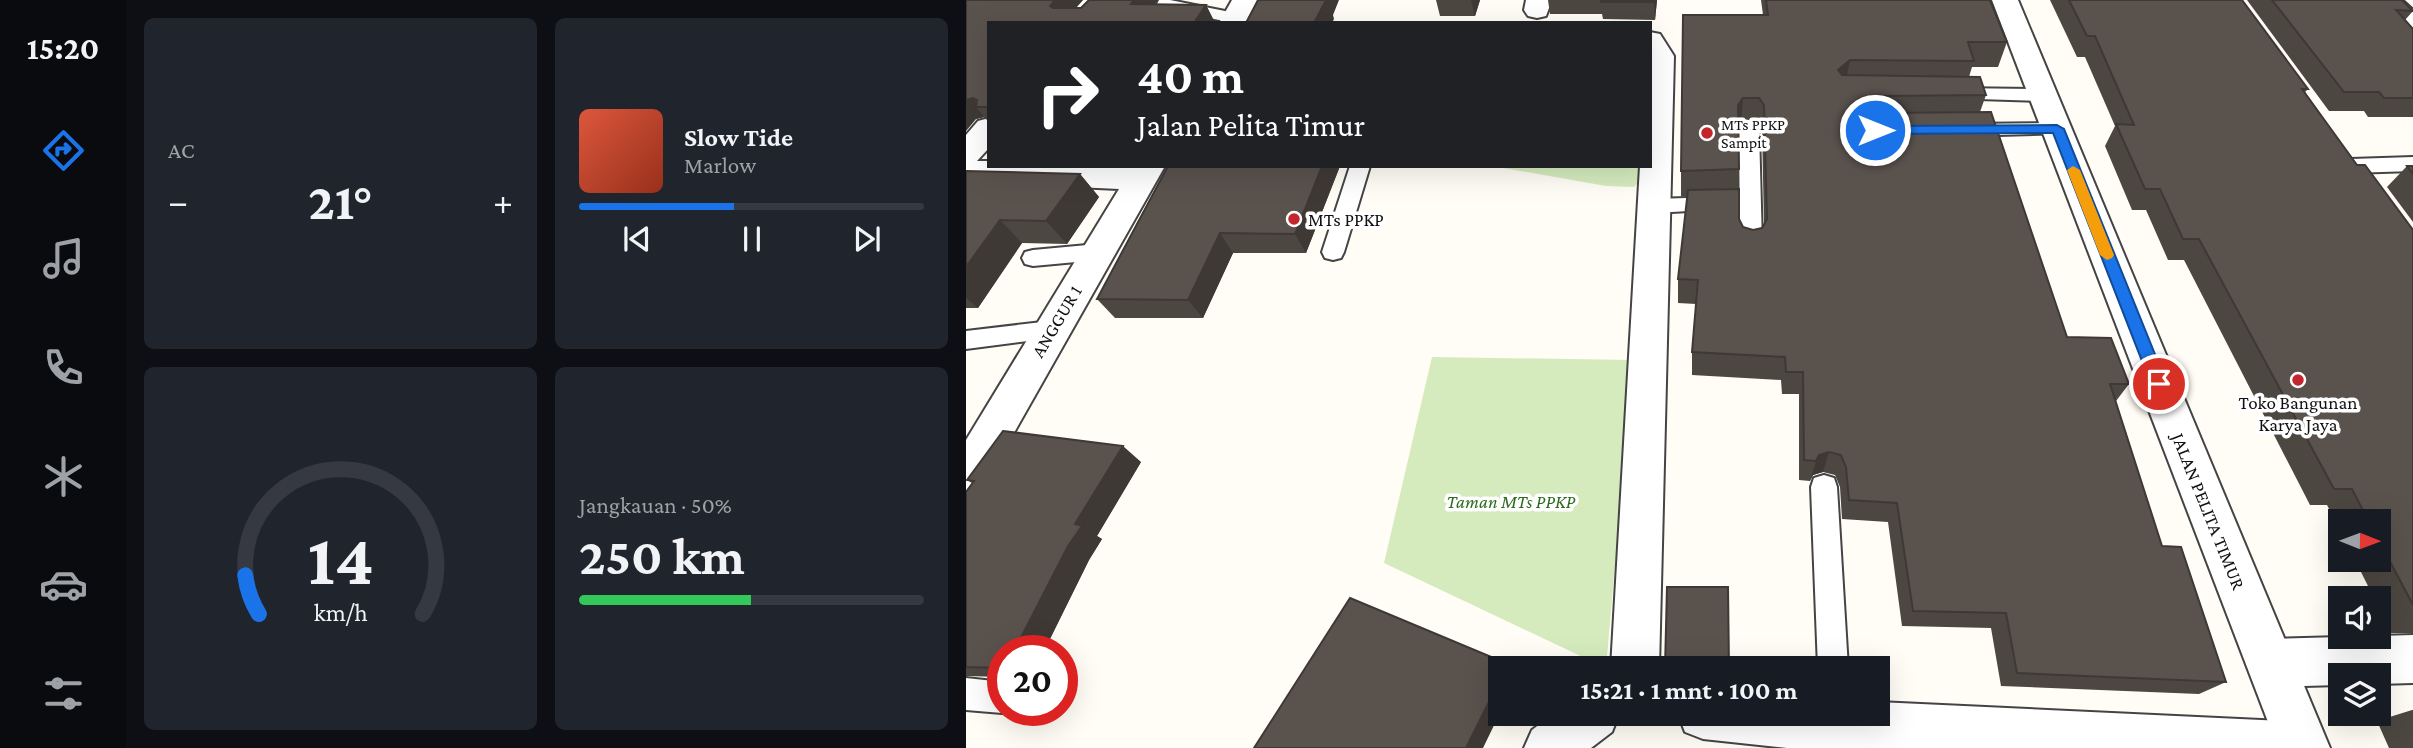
<!DOCTYPE html>
<html lang="id">
<head>
<meta charset="utf-8">
<style>
  body { margin:0; font-family:"Crimson Pro",serif; background:#20242c; color:#f1f3f6; height:100vh; display:flex; flex-direction:column; font-size:26px; white-space:nowrap }
  * { box-sizing:border-box; margin:0 }
  p { font-size:23px; color:#9ea1a6 }
  .icon { flex:none; width:38px; height:38px; fill:none; stroke:currentColor; stroke-width:2; stroke-linecap:round; stroke-linejoin:round }
  .map { position:relative; flex:1; overflow:hidden }
  .drawer { display:flex; flex-direction:column; gap:18px; padding:18px; background:#0d0f14; width:840px }
  .drawer>* { flex:none }
  .top-card { position:absolute; left:21px; top:21px; width:665px; height:147px; border-radius:0px; box-shadow:0 7px 28px #0002; background:#202124; color:#fff; overflow:hidden }
  .needle { width:46px; rotate:91deg }
  .controls { position:absolute; left:1362px; top:509px; display:grid; gap:14px }
  .controls a { display:grid; place-items:center; width:63px; height:63px; border-radius:0px; background:#171b24; box-shadow:0 7px 28px #0002; font-size:35px }
  .speed { position:absolute; left:21px; top:635px; display:flex; gap:14px; font-size:35px; font-weight:700; text-align:center }
  .speed>* { display:grid; place-content:center; width:91px; height:91px; border-radius:50%; background:#171b24; box-shadow:0 7px 28px #0002; line-height:1 }
  .speed .limit { border:10px solid #d22; background:#fff; color:#111 }
  .pin { position:absolute; display:grid; place-items:center; width:60px; height:60px; color:#fff; margin:-30px; border:4px solid #fff; border-radius:50%; box-shadow:0 2px 7px #0007 }
  .me { position:absolute; width:77px; margin:-38px; rotate:90deg; stroke-linejoin:round; filter:drop-shadow(0 0 5px #0008) }
  .turn { display:flex; align-items:center; gap:24px; height:147px; padding:0 35px; font-size:32px }
  .turn .icon { width:91px; height:91px; stroke-width:2.5 }
  .turn b { display:block; font-size:49px; line-height:60px }
  .big { font-size:52px; font-weight:700; line-height:1.1 }
  .drawer .tile { flex:1; display:flex; flex-direction:column; justify-content:center; gap:10px; min-width:0; padding:0 24px; border-radius:10px; background:#20242c }
  .drawer .dial { align-items:center; gap:0 }
  .dial svg { height:182px; overflow:visible; fill:none; stroke:#363941; stroke-width:7; stroke-linecap:round; text-anchor:middle }
  .dial text { fill:#f1f3f6; stroke:none }
  .song { display:flex; align-items:center; gap:21px }
  .cover { width:84px; height:84px; border-radius:10px; background:linear-gradient(135deg,hsl(10 70% 55%),hsl(10 70% 35%)) }
  .played { height:7px; border-radius:4px; background:linear-gradient(90deg,#1a73e8 45%,#363941 45%) }
  .keys { display:flex; justify-content:space-around; direction:ltr }
  .heat { display:flex; justify-content:space-between; align-items:center; font-size:38px; direction:ltr }
  .charge { height:10px; border-radius:5px; background:linear-gradient(90deg,#34c759 50%,#363941 0) }
  .drawer .tiles { flex:1; display:grid; gap:18px; grid-template-columns:repeat(2,1fr) }
  .trip { position:absolute; left:522px; top:656px; width:402px; height:70px; border-radius:0px; background:#171b24; box-shadow:0 7px 28px #0002; font-weight:700; line-height:70px; text-align:center }
  main { display:flex; flex:1; min-height:0 }
  .menu { display:flex; flex-direction:column; width:126px; justify-content:space-around; align-items:center; background:#090b0e; color:#9ea1a6 }
  .menu .icon { width:49px; height:49px }
  .menu .selected { color:#1a73e8 }
  .menu b { font-size:32px; color:#f1f3f6 }
  .map>svg:first-child { display:block }
</style>
</head>
<body>
<main>
<nav class="menu">
<b>15:20</b>
<svg class="icon selected" aria-label="directions" viewBox="0 0 24 24"><path d="M12 3l9 9-9 9-9-9zM9 14v-3h6M13 9l2 2-2 2"/></svg>
<svg class="icon" aria-label="music" viewBox="0 0 24 24"><path d="M9 18V5l10-2v13"/><circle cx="6" cy="18" r="3"/><circle cx="16" cy="16" r="3"/></svg>
<svg class="icon" aria-label="phone" viewBox="0 0 24 24"><path d="M5 4h4l2 5-3 2q2 4 5 5l2-3 5 2v4C11 20 4 13 5 4z"/></svg>
<svg class="icon" aria-label="climate" viewBox="0 0 24 24"><path d="M12 3v18M4 7l16 10M4 17L20 7"/></svg>
<svg class="icon" aria-label="car" viewBox="0 0 24 24"><path d="M5 17H2v-5l4-1 3-4h7l3 4 3 1v5h-3M9 17h6M6 11h13"/><circle cx="7" cy="17" r="2"/><circle cx="17" cy="17" r="2"/></svg>
<svg class="icon" aria-label="filters" viewBox="0 0 24 24"><path d="M4 7h16M4 17h16"/><circle cx="9" cy="7" r="2"/><circle cx="15" cy="17" r="2"/></svg>
</nav>
<section class="drawer">
<div class="tiles">
<div class="tile"><p>AC</p>
<div class="heat"><a>−</a><b class="big">21°</b><a>+</a></div>
</div>
<div class="tile">
<div class="song"><i class="cover"></i><div><b>Slow Tide</b><p>Marlow</p></div></div>
<div class="played"></div>
<div class="keys"><svg class="icon" aria-label="previous" viewBox="0 0 24 24"><path d="M18 5L8 12l10 7zM5 5v14"/></svg><svg class="icon" aria-label="pause" viewBox="0 0 24 24"><path d="M8 5v14M16 5v14"/></svg><svg class="icon" aria-label="next" viewBox="0 0 24 24"><path d="M6 5l10 7-10 7zM19 5v14"/></svg></div>
</div>
<div class="tile dial"><svg viewBox="0 0 100 80">
<path d="M14 69A42 42 0 1 1 86 69"/>
<path d="M14 69A42 42 0 0 1 8 52" stroke="#1a73e8"/>
<text x="50" y="56" font-size="32" font-weight="700">14</text>
<text x="50" y="72" font-size="11">km/h</text>
</svg></div>
<div class="tile"><p>Jangkauan · 50%</p><b class="big">250 km</b><div class="charge"></div></div>
</div>
</section>
<div class="map">
<svg width="1447" height="748" viewBox="0 0 1447 748">
  <rect width="100%" height="100%" fill="#fffdf5"/>
  <path fill="#d5ebbd" d="M526,166H684L685,169L668,187L640,186Z
    M466,357L667,360L640,668L418,563Z"/>
  <g fill="none" stroke-linecap="round" stroke-linejoin="round">
    <g stroke="#444" stroke-width="4">
      <path id="service" d="M193,0H204L269,13L277,18L275,22L268,23L199,9L193,8L191,4Z
        M987,88L1077,89L1086,95L1077,101L980,98L978,94L980,90Z
        M1091,123L1098,125L1101,129L1098,133L997,136L990,134L987,130L990,126L997,124Z
        M783,124L790,126L793,130L796,244L793,250L785,252L777,250L774,244L773,130L776,126Z
        M1447,157V171L1385,173L1378,171L1375,166L1378,161L1385,159Z
        M384,166H404L378,252L375,258L367,260L359,258L356,252Z
        M752,197L759,199L762,204L759,209L688,213L681,211L678,206L681,201L688,199Z
        M132,244L140,246L143,252L140,258L132,260L67,266L59,264L56,258L59,252L67,250Z
        M85,321L93,323L97,330L93,337L0,349V331Z
        M858,475L868,478L871,487L882,668H852L845,487L848,478Z
        M0,678L37,682V710H41L36,713L0,710Z"/>
    </g>
    <g stroke="#444" stroke-width="4">
      <path id="minor" d="M266,0H292L279,23H253Z
        M560,0H586L580,16L571,18L562,16L558,10Z
        M1408,0H1436L1447,10V33L1438,31Z
        M684,32L694,34L708,56L693,668H645L674,166H684Z
        M23,118V148L11,161H23V166H199L15,491L0,497V440L153,189L0,182V135L12,121Z
        M1447,635V683L1412,684V676H1374V685L1304,687L1287,680L1280,663L1287,646L1304,639Z
        M912,702L1337,722L1355,730L1363,748H821L737,739L719,732L712,714H912Z
        M587,714H653L646,732L625,748H558L566,730Z"/>
    </g>
    <g stroke="#444" stroke-width="4">
      <path id="tertiary" d="M1026,0H1052L1364,748H1312Z"/>
    </g>
    <use href="#service" fill="#fff" fill-rule="evenodd"/>
    <use href="#minor" fill="#fff" fill-rule="evenodd"/>
    <use href="#tertiary" fill="#fff" fill-rule="evenodd"/>
  </g>
  <path fill="#4d4742" fill-rule="evenodd" d="M0,0H117L109,8H115L123,0H192L188,4L240,5L249,23H23V122L18,117L10,119Z
    M470,0H514L509,16H474Z
    M582,0H691L689,20L637,19L636,14H584Z
    M795,0H1024L1041,42L1032,67H1006L1003,77L1020,95L1014,112L1101,337L1163,384L1150,401L1196,546L1260,682L1233,694L1035,686L1025,628L936,626L922,522L876,519L874,487L869,475L857,472L847,475L844,481L833,480V394H816L815,380L726,375V352L730,304L712,303V279L721,196H715V171L797,15ZM775,123H791L796,130L798,225L796,228L787,230L777,227L773,219L772,189L773,169L772,128Z
    M1084,0H1276L1342,89L1339,92L1391,165L1447,230V633H1425L1412,607V598H1408L1389,560H1412V522H1374V530L1361,505H1344L1218,260H1202L1180,210H1166L1139,146L1149,126L1119,57H1111Z
    M1281,0H1436L1447,11L1439,20L1447,29V117H1402L1398,111H1363Z
    M374,166L340,253H267L237,318H149L131,299Z
    M1441,166H1447V222L1421,187Z
    M0,171L114,174L133,197L101,244L56,243L12,308H0Z
    M175,462L131,536L136,539L123,560L78,651H37V677L0,676V492L6,483L1,480Z
    M1446,710H1447V748H1423L1411,721Z"/>
  <path fill="#3f3936" d="M89,0H117L97,23L84,6Z
    M168,0H192L175,21L165,4Z
    M357,0H373L367,15L368,19L366,23H348Z
    M505,0H514L509,16Z
    M688,0H691L689,20L688,2Z
    M240,5L249,23H228Z
    M884,60L879,85L872,70Z
    M915,96L909,121L902,105L905,99Z
    M7,98L15,107H10L18,117L10,119L0,131V100Z
    M777,98L775,123L770,130L772,105Z
    M356,166H374L340,253L329,234Z
    M114,174L133,197L101,244L80,221Z
    M34,220L56,243L12,308L0,298V267Z
    M254,233L267,253L237,318L222,300Z
    M157,446L175,462L131,536L136,539L123,560L78,651H48L109,524Z
    M863,452L857,472L847,475L844,481L850,461L853,455Z
    M534,680V713L517,748H500Z"/>
  <path fill="#5a524d" stroke="#3f3936" stroke-width="2" d="M0,0H89L84,6L87,8H115L123,0H168L165,4L240,5L228,23H23V107H10L11,100L7,98L0,100Z
    M292,0H360L348,23H280Z
    M635,0H688V2H635Z
    M800,0H1024L1041,42H1002L1008,61L884,60L872,70L876,75L1014,77L1020,95L915,96L905,99L902,105L907,111L915,113L1025,112L1101,337L1145,338L1163,384H1144L1196,546L1215,547L1260,682L1051,673L1040,613L947,611L931,503L883,500L880,467L875,455L863,452L853,455L850,461L838,460L837,372H820L819,357L726,352L732,280L712,279L722,190L773,189V219L777,227L787,230L796,228L801,219L798,105L793,98H777L772,105L773,169L715,171L717,15H802Z
    M1103,0H1276L1342,89H1336L1391,165H1399L1447,230V605L1412,539V522H1403L1386,489H1368L1233,239H1217L1194,189H1179L1150,124L1168,125L1129,36H1121Z
    M1306,0H1436L1447,11L1430,10L1447,29V98H1418L1413,92H1378Z
    M202,166H356L329,234L254,233L222,300L131,299Z
    M1441,166H1447V174Z
    M0,171L114,174L80,221L34,220L0,267Z
    M37,431L157,446L109,524L116,526L102,546L48,651H37V668L0,667V492L8,481L1,480Z
    M701,587H762L763,668H699Z
    M384,598L542,664L539,668H534V680L500,748H288Z"/>
  <path fill="#1a73e8" stroke="#114b97" stroke-width="2" d="M1091,125L1098,129L1201,384L1198,388H1187L1185,384L1087,133L909,134L903,130L909,126Z"/>
  <path fill="#f59e0b" d="M1107,166L1114,170L1148,255L1146,258L1141,260L1134,255L1101,170Z"/>
  <g fill="#c4262e" stroke="#fff" stroke-width="2.5">
    <circle cx="741" cy="133" r="7"/>
    <circle cx="328" cy="219" r="7"/>
    <circle cx="1332" cy="380" r="7"/>
  </g>
  <g text-anchor="middle" stroke-width="7" stroke-linejoin="round" paint-order="stroke">
    <g font-size="16" fill="#111" stroke="#fff" text-anchor="start">
      <text x="755" y="130">MTs PPKP<tspan x="755" dy="18">Sampit</tspan></text>
    </g>
    <g font-size="19" fill="#111" stroke="#fff" text-anchor="start">
      <text x="342" y="226">MTs PPKP</text>
      <text x="1332" y="409" text-anchor="middle">Toko Bangunan<tspan x="1332" dy="22">Karya Jaya</tspan></text>
    </g>
    <g font-size="19" fill="#111" stroke="#fff">
      <text transform="translate(90 321) rotate(-59)" y="7">ANGGUR 1</text>
      <text transform="translate(1243 511) rotate(68)" y="7">JALAN PELITA TIMUR</text>
    </g>
    <g font-size="19" font-style="italic" fill="#2f6b1f" stroke="#fff">
      <text x="545" y="508">Taman MTs PPKP</text>
    </g>
  </g>
</svg>
<div class="controls">
<a><svg class="needle" viewBox="-14 -14 28 28"><path d="M0-13l5 13h-10z" fill="#e53935"/><path d="M0 13l5-13h-10z" fill="#9ea1a6"/></svg></a>
<a><svg class="icon" aria-label="sound" viewBox="0 0 24 24"><path d="M4 9h4l5-4v14l-5-4H4zM17 9q2 3 0 6"/></svg></a>
<a><svg class="icon" aria-label="layers" viewBox="0 0 24 24"><path d="M12 4l9 5-9 5-9-5zM3 14l9 5 9-5"/></svg></a>
</div>
<div class="speed"><div class="limit">20</div></div>
<div class="pin" style="left:1193px;top:384px;background:#d93025"><svg class="icon" aria-label="arrive" viewBox="0 0 24 24"><path d="M6 21V4h12l-3 4 3 4H6"/></svg></div>
<svg class="me" style="left:909px;top:130px" viewBox="-20 -20 40 40"><circle r="17" fill="#1a73e8" stroke="#fff" stroke-width="3"/><path d="M0-11L8 9 0 5-8 9z" fill="#fff"/></svg>
<div class="trip">15:21 · 1 mnt · 100 m</div>
<div class="top-card">
<div class="turn"><svg class="icon" aria-label="right" viewBox="0 0 24 24"><path d="M7 20v-9h11M14 6l5 5-5 5"/></svg><div><b>40 m</b>Jalan Pelita Timur</div></div>
</div>
</div>
</main>
</body>
</html>
